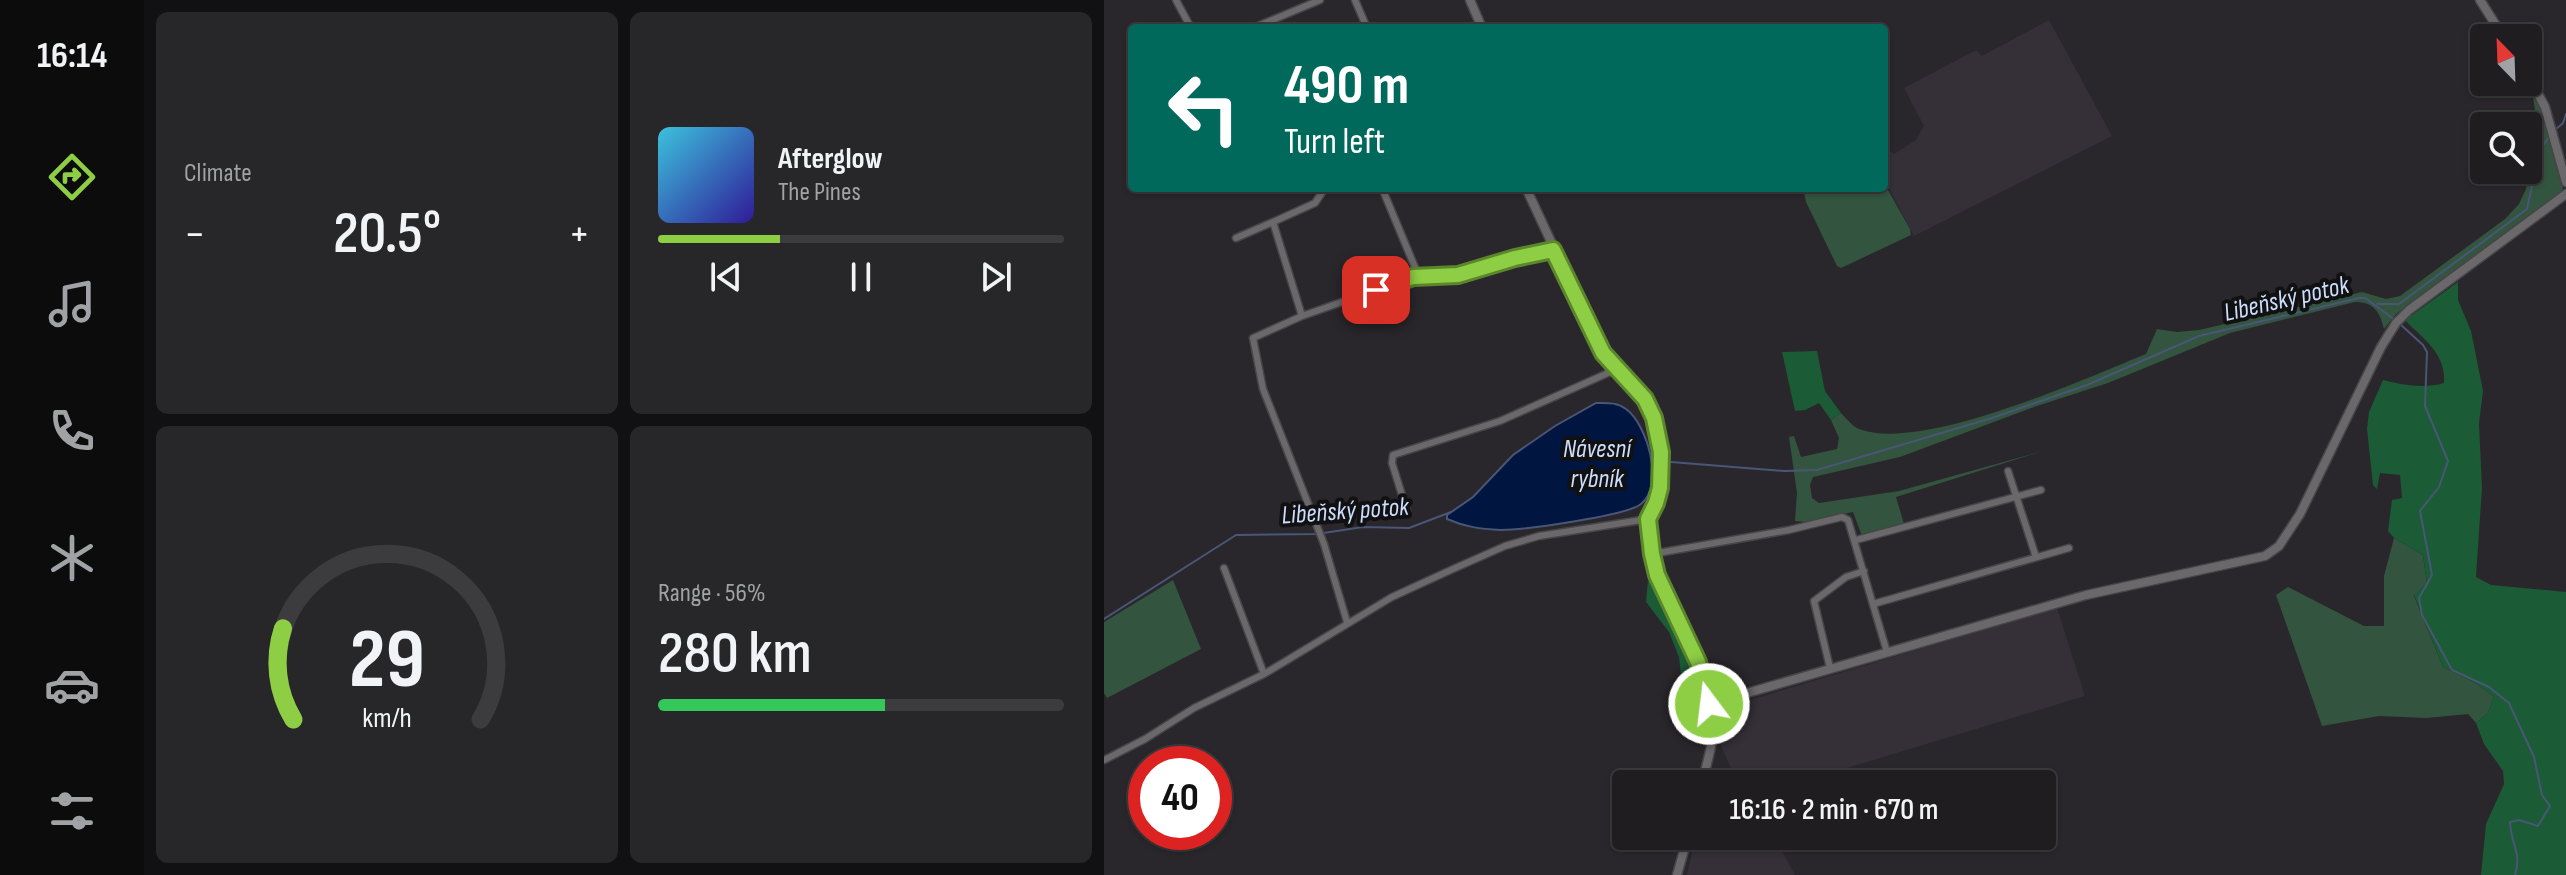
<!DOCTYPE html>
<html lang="en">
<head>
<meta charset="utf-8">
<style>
  body { margin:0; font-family:"Sofia Sans Condensed",sans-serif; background:#272629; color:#f1f3f6; height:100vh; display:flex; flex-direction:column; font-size:30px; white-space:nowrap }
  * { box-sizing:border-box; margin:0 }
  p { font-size:26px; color:#a1a2a5 }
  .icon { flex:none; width:44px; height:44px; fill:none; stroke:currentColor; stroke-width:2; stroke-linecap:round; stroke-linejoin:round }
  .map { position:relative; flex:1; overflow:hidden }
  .drawer { display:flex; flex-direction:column; gap:12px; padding:12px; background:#111012; width:960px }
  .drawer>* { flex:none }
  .banner { position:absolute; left:24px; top:24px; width:760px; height:168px; border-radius:8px; box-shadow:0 2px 6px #0004,0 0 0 2px #3c3b3e; background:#00695c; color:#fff; overflow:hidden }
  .needle { width:52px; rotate:337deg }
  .controls { position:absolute; left:1366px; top:24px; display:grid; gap:16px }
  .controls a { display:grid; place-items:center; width:72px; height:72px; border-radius:8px; background:#1f1d20; box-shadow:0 2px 6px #0004,0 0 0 2px #3c3b3e; font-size:40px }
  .speed { position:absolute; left:24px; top:746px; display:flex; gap:16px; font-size:40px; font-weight:700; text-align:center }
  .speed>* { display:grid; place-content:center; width:104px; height:104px; border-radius:50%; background:#1f1d20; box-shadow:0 2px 6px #0004,0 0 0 2px #3c3b3e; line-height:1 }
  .speed .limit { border:12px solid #d22; background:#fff; color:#111 }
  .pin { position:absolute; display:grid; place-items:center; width:68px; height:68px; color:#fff; margin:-34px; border-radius:16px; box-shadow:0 4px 12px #0006 }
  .me { position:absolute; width:88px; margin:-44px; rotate:345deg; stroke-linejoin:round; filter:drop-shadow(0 0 6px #0008) }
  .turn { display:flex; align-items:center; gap:28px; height:168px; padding:0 24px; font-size:36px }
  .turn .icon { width:104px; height:104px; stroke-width:2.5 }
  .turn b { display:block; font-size:56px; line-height:68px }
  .big { font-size:60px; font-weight:600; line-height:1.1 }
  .drawer .tile { flex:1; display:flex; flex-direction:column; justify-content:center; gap:12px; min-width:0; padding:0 28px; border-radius:12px; background:#272629 }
  .drawer .dial { align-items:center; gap:0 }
  .dial svg { height:208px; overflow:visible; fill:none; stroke:#3c3b3e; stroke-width:7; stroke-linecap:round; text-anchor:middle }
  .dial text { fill:#f1f3f6; stroke:none }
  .song { display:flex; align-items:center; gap:24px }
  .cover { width:96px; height:96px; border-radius:12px; background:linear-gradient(135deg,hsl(190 70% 55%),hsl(250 70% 35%)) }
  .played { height:8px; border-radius:4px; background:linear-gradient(90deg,#8dce44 30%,#3c3b3e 30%) }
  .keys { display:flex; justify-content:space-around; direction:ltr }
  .heat { display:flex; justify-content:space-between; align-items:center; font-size:44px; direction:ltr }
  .charge { height:12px; border-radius:6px; background:linear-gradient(90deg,#34c759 56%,#3c3b3e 0) }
  .drawer .tiles { flex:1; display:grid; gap:12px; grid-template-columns:repeat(2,1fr) }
  .trip { position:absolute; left:508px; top:770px; width:444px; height:80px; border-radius:8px; background:#1f1d20; box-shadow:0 2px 6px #0004,0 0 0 2px #3c3b3e; font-weight:600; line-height:80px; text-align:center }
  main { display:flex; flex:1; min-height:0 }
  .tab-bar { display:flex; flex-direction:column; width:144px; justify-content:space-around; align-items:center; background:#0c0c0d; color:#a1a2a5 }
  .tab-bar .icon { width:56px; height:56px }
  .tab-bar .current { color:#8dce44 }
  .tab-bar b { font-size:36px; color:#f1f3f6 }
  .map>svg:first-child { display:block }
</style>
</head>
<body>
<main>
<nav class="tab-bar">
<b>16:14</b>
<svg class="icon current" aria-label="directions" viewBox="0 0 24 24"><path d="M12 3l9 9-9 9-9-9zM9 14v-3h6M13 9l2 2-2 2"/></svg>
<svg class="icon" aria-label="music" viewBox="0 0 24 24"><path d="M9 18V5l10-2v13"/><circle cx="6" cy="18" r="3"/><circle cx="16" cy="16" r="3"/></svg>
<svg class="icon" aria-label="phone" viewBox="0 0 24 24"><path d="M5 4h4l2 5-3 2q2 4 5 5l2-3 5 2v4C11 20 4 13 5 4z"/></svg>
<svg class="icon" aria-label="climate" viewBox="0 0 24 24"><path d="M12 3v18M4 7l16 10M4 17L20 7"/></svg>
<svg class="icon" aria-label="car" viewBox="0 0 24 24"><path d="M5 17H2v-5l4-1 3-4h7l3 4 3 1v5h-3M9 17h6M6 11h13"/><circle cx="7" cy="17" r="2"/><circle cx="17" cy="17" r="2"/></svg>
<svg class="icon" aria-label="filters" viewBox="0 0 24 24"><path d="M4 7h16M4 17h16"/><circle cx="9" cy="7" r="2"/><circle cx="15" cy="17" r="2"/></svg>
</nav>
<section class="drawer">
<div class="tiles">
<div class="tile"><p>Climate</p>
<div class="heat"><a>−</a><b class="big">20.5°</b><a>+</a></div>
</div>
<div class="tile">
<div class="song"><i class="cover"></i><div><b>Afterglow</b><p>The Pines</p></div></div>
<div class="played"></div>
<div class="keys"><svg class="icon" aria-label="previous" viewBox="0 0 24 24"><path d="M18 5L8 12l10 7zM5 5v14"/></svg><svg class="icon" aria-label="pause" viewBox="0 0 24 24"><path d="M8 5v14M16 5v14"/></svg><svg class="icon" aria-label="next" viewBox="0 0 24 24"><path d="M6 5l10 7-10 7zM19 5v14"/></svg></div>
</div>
<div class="tile dial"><svg viewBox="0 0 100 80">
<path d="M14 69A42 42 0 1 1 86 69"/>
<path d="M14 69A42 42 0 0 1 10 34" stroke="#8dce44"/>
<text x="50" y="56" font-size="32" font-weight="700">29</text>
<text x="50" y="72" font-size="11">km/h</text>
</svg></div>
<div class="tile"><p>Range · 56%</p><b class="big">280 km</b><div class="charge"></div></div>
</div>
</section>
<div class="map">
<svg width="1462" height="875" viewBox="0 0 1462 875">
  <rect width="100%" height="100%" fill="#29272b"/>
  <path fill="#352f38" d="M945,20L1008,136L810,236L780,179V148L790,154L812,140L820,126L800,88L872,50L878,56Z
    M953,608L981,696L690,784H634L614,739L616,709Z
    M592,836H670L691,875H583Z"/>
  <path fill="#33543e" d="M1429,97C1447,120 1451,156 1459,185L1458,192L1292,314L1280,329C1276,312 1270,302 1251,302L1126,333L1004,383L933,406L796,457L709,477L706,485L708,498L715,503L795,491L939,451L792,497L800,524L758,536L749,512L702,522L691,521L693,493L685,437L690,436L697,457L733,449L735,438L727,420L737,413C742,418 748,426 755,429C817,453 980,379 1042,354L1053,329L1073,332L1095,330L1258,292L1282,299L1296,296L1401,219L1415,204L1422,189L1433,123Z
    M780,183L806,229L807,235L737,268L733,266L702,202L699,188H780Z
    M1290,538L1319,555L1323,583L1310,596L1339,667L1372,683L1390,697L1384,713L1372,723L1364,714L1323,718L1275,716L1218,726L1172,595L1184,587L1260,626H1280V576Z
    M69,580L97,649L3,698L0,693V622Z"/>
  <path fill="#1b5b36" d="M1354,282V300L1367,331L1379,391L1375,423L1378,488L1372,577L1387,585L1462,592V875H1377L1382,824L1400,784L1399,771L1380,744L1372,723L1384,713L1390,697L1372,683L1339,667L1310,595L1323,583L1319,555L1290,538L1284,531L1288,500L1298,498L1296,475L1276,473L1273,489L1269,485L1263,429L1265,412L1279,380C1299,385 1319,389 1340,383C1342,353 1320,340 1301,320Z
    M713,351L721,391L737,413L727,420L715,403L701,410L691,411L678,352Z
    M544,580C566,612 588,648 595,687C598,703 596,721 596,737L578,685L575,657L565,632L542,602Z"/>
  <path fill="#011541" stroke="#495676" stroke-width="2" d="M492,403C503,403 513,402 522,409C543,424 561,485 537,504C522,516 419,530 397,530C377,529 361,527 343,519V515L369,497L409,455L451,426Z"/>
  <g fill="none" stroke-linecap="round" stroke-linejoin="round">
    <path stroke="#495676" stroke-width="2" d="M1452,129L1459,123L1462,114
      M1273,304H1295L1423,209L1436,150L1445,137
      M1296,324L1319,345L1323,352L1321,406L1344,461L1335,487L1316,511L1328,575L1315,598L1318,615L1348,670L1385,687L1405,703L1430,757L1438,795L1446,806L1434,826L1415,820L1406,822C1407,845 1418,852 1411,875
      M567,462L680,471L713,470L888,418L983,385L1095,336L1255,298H1261L1291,320
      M0,619L132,535L213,534L259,527L305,528L347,512"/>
    <g stroke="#474548" stroke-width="9">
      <path id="minor" d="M72,0L87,28
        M251,0L263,28
        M149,28L216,0
        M278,188L315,277
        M132,238L169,222
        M198,316L169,222L211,203L221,188
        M904,471L932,557
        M303,511L288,463L289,455L396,421L513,369
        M752,540L937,490
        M548,554L685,530L738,517L744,520L783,652
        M120,568L160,674
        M769,604L965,548
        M243,622L220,544L159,389L149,338L198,316L309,277L354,275L411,258L449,250
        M726,668L710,601L742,577L760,571
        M0,760L41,739L90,708L160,674L288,597L349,569L401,546L435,536L544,519"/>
    </g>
    <g stroke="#474548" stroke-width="11">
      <path id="tertiary" d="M366,0L378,28
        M1376,0L1400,38
        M1424,75L1441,107L1462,182
        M422,188L499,353L541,399L550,418L557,452L556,488L552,503L544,519L548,554L553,575L594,662L605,704L607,747L598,784
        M605,704L982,595L1161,556L1175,546L1196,514L1277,347L1292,323L1305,310L1462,194
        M573,875L584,836"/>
    </g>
    <use href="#minor" stroke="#6b686c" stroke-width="6"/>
    <use href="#tertiary" stroke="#6b686c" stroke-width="8"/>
  </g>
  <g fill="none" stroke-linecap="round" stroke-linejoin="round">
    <g stroke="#5c862c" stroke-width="20">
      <path id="route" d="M272,290L309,277L354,275L411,258L449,250L499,353L541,399L550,418L557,452L556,488L552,503L544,519L548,554L553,575L594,662L605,704"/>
    </g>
    <use href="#route" stroke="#8dce44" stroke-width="14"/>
  </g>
  <g text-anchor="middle" stroke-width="8" stroke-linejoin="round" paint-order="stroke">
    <g font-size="26" font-style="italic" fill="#ccdefe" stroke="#121112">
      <text transform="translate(1182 298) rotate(-13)" y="9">Libeňský potok</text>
      <text x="493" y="457">Návesní<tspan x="493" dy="30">rybník</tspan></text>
      <text transform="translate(241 510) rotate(-4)" y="9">Libeňský potok</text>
    </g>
  </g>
</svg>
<div class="controls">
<a><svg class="needle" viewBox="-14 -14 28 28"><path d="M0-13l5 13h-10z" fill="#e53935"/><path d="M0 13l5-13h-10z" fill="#a1a2a5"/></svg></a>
<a><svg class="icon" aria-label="search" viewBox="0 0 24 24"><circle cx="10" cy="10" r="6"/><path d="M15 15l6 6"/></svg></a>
</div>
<div class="speed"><div class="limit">40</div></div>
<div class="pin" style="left:272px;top:290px;background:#d93025"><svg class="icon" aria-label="arrive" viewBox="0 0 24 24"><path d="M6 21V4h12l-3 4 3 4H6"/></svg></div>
<svg class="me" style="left:605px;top:704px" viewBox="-20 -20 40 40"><circle r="17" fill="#8dce44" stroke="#fff" stroke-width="3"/><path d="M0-11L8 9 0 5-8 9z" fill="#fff"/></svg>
<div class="trip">16:16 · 2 min · 670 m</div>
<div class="banner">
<div class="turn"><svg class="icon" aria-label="left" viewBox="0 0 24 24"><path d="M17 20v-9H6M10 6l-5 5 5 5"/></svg><div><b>490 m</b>Turn left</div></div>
</div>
</div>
</main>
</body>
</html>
